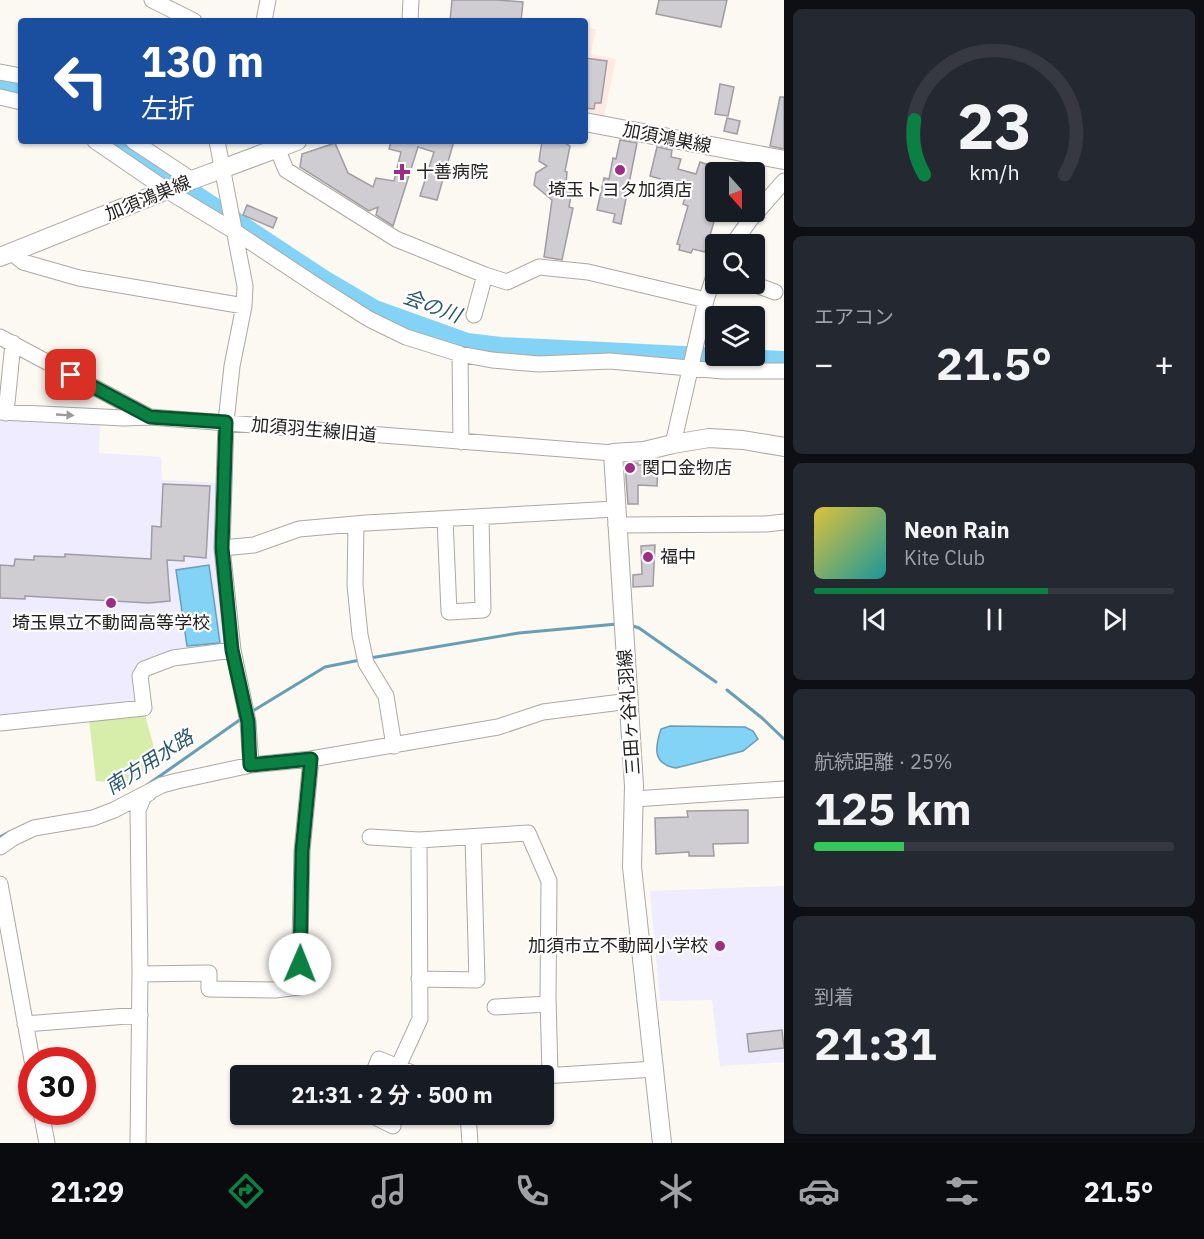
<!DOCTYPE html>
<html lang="ja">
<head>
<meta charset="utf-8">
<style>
  body { margin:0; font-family:"IBM Plex Sans","Noto Sans JP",sans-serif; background:#242831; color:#f1f3f6; height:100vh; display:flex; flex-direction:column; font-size:22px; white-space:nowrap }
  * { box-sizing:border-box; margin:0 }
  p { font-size:20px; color:#9ea1a6 }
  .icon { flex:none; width:33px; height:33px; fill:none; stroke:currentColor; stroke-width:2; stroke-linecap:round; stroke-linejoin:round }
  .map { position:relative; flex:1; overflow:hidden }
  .details { display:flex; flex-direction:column; gap:9px; padding:9px; background:#0d0f14; width:420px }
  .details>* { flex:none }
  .hud { position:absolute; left:18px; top:18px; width:570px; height:126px; border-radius:6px; box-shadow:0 2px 4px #0004; background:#1a4fa0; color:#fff; overflow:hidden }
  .needle { width:39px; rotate:159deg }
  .buttons { position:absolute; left:705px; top:162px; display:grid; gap:12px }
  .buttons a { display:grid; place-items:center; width:60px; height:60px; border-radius:6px; background:#171b24; box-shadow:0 2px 4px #0004; font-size:30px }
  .speed { position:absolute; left:18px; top:1047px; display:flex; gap:12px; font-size:30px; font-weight:700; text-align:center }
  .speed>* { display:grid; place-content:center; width:78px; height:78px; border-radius:50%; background:#171b24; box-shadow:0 2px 4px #0004; line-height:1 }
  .speed .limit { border:9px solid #d22; background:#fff; color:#111 }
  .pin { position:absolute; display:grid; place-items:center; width:51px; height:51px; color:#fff; margin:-26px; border-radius:12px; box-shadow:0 3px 9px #0006 }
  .me { position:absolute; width:66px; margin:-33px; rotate:1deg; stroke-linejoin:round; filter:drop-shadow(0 0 4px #0008) }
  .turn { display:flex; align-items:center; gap:21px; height:126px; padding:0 24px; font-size:27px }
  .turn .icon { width:78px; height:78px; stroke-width:2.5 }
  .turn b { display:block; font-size:42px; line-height:51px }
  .big { font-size:45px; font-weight:700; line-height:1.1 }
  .details .card { flex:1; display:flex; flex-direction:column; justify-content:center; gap:9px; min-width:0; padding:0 21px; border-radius:9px; background:#242831 }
  .details .dial { align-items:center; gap:0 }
  .dial svg { height:156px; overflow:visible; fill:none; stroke:#363941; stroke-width:7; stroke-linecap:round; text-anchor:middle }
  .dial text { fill:#f1f3f6; stroke:none }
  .song { display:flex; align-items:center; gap:18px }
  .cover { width:72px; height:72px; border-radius:9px; background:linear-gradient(135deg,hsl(50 70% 55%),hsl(180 70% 35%)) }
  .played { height:6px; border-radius:3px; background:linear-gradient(90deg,#0b8043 65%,#363941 65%) }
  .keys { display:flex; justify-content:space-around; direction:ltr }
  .heat { display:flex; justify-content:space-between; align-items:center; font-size:33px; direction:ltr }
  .charge { height:9px; border-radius:4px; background:linear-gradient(90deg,#34c759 25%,#363941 0) }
  .trip { position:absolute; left:230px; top:1065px; width:324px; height:60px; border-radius:6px; background:#171b24; box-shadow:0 2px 4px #0004; font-weight:700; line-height:60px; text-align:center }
  .tabs { display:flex; height:96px; justify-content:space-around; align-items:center; background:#090b0e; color:#9ea1a6 }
  .tabs .icon { width:42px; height:42px }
  .tabs .active { color:#0b8043 }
  .tabs b { font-size:27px; color:#f1f3f6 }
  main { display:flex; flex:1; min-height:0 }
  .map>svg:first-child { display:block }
</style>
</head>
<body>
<main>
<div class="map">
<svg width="784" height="1143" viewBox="0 0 784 1143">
  <rect width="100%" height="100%" fill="#fcf8f2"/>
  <path fill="#feeae3" d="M581,18L590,19V28L596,29L591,54L616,59L604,116L585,111V21H581Z"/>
  <path fill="#eeecfe" d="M0,419L100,424L99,453L161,457L162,480L219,483L216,561L228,645L149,657L144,660L139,664L138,703L0,716Z
    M784,886V1062L720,1066L712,1000L660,1001L650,891Z"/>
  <path fill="#d7edaa" d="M145,714L159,767L122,783L96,781L89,719Z"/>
  <path fill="#82d3f5" stroke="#669eb5" stroke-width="1.5" d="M209,565L220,643L187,646L176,570Z
    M670,726L745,727L753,731L758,739L743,751L676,768C652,764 655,747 661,729Z"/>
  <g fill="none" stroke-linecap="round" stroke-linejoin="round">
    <path stroke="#669eb5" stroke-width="3" d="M630,625L639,628L716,682
      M370,658L519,633L617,624
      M727,690L762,718L784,739
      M251,712L325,667L360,660
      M147,785L241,719
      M0,837L9,832"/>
    <path stroke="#82d3f5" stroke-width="18" d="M0,86L21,91
      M115,141L324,279L375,309L467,342L501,346L784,360"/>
  </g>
  <path fill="#cfccd2" stroke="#9f9ca2" stroke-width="1.5" d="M452,0H497L523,2L521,21H450Z
    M659,0H727L721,27L656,14Z
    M585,58L607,61L601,103H595L594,109L585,108Z
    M720,84L734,87L728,116L715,114Z
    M780,97H784V149L770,146Z
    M727,118L740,121L737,134L724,131Z
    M620,140L637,143L621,224L613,222L615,214L597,210L604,178L609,179L613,158L616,159Z
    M391,141H454L437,200L420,196L434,152L418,147L393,226L376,215L378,207L369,211L300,167L302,154L335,143L348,173L373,187L376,178L394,181L401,152L389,149Z
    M542,141H562L570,146L565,171L567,172L566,184L572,190L569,207L573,208L562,260L544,257L552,200L534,185L536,173L547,166L539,161Z
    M657,147L672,150L671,157L681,159L678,169L696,174L700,162L716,167V215L705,252L693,249L691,253L679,250L680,245L677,244L688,206L683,204L688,187L650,176Z
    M247,205L277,218L273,228L243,215Z
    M638,463V465H658L657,486L638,485V504H628L625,464Z
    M163,484L210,486L206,558L184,556V561L167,560L170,601L149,603L25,596V599L0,598V565L14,566L15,559L34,560V556L65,557V554L151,559L152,526L161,527Z
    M655,545L653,586L633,587V575L642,574L641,546Z
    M748,810V843L713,844L714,856H689V852L656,854L655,818L688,817L687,811Z
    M782,1030L784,1048L749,1052L747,1034Z"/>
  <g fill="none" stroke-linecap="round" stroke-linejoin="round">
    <g stroke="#aca8a2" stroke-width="17">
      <path id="minor" d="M152,0L194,21
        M264,21L268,0
        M410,21L411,0
        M0,72L21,76
        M0,97L21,102
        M95,141L168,191L234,231L320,288L369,319L406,337L460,354L492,360L539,364L610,361L723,371H784
        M133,141L192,180
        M217,141L245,286L244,306L232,366L226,422L222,548L233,650L248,722L251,765
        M277,148L286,170L396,239L485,275
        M733,244L750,220L784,181
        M12,253L23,262L79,278L244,306
        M753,284L775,292
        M474,315L485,275L507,282L539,267L588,272L706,300
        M0,337L150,417L613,453
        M460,354L461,442
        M0,412L124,418L150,417
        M6,413L13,343
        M673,444L706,300L716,270
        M445,519L449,612L483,610L481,517
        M356,524L355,585L360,635L366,663L386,696L394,746
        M616,525L766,524L784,522
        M222,548L254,545L299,529L366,523L615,509
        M0,723L144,708L140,676L144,669L173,658L233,650
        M634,799L784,789
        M370,837L419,840L528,833L549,881L548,997L550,1075
        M0,847L13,838L34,828L93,818L114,810L162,785L177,781L251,765L311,759L498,727L543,712L629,701
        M0,884L32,1060
        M140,974L209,973V989L275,990L299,987L302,851L311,759
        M419,979L477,980L473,837
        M495,1007L548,1004
        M25,1024L140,1015
        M398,1067L420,1019L419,840
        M372,1076L379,1059L419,1076
        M543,1076L655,1069
        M41,1112L47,1143
        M369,1114L393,1126
        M468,1114L470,1143
        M138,1143L140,974L138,810L144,796L149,793"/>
    </g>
    <g stroke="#aca8a2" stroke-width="20">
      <path id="major" d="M585,122L784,160
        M0,257L192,180L297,141
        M662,1143L632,867L634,786L613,453L644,451L673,444L709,438L743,440L784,447"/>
    </g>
    <use href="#minor" stroke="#fff" stroke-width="15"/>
    <use href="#major" stroke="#fff" stroke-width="18"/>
  </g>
  <defs><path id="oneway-solid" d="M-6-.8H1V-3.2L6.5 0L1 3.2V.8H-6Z" transform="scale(1.5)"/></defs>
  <use fill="#9c9b9a" href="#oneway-solid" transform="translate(65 415) rotate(3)"/>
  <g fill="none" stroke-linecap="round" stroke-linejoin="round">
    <g stroke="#07532c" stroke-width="15">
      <path id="route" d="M71,375L150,417L226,422L222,548L232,650L248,722L250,765L311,759L302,851L300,964"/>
    </g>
    <use href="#route" stroke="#0b8043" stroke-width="10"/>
  </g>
  <g fill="#9f2c86" stroke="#fff" stroke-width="2">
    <circle cx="620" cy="170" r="6"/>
    <path d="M399 163h6v6h6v6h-6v6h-6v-6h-6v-6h6z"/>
    <circle cx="630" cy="468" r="6"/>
    <circle cx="648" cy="557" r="6"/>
    <circle cx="111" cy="603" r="6"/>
    <circle cx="720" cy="946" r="6"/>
  </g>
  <g text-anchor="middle" stroke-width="4.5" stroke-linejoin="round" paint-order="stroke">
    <g font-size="18" fill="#23211f" stroke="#fff">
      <text transform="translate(667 138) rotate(11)" y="6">加須鴻巣線</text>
      <text transform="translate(148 198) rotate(-22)" y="6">加須鴻巣線</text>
      <text transform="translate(314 430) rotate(5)" y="6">加須羽生線旧道</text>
      <text transform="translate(629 712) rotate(-94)" y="6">三田ヶ谷礼羽線</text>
    </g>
    <g font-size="18" fill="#23211f" stroke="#fff" text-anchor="start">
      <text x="416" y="178">十善病院</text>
      <text x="620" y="196" text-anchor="middle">埼玉トヨタ加須店</text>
      <text x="642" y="474">関口金物店</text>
      <text x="660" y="563">福中</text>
      <text x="111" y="629" text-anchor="middle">埼玉県立不動岡高等学校</text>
      <text x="708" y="952" text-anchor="end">加須市立不動岡小学校</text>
    </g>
    <g font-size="20" font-style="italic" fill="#2b596b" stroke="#fff">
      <text transform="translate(432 306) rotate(20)" y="7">会の川</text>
      <text transform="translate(149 762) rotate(-33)" y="7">南方用水路</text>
    </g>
  </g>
</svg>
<div class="buttons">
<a><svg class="needle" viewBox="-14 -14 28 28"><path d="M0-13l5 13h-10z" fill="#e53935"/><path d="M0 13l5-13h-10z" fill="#9ea1a6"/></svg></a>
<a><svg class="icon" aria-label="search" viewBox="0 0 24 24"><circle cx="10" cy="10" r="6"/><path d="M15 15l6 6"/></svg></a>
<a><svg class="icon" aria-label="layers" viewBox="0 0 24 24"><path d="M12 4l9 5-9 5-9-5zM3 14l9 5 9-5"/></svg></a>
</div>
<div class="speed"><div class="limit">30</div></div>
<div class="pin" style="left:71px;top:375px;background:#d93025"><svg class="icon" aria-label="arrive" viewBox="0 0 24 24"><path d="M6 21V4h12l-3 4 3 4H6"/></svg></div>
<svg class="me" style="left:300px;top:964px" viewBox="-20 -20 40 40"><circle r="19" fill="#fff"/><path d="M0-13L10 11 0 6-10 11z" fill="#0b8043"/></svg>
<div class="trip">21:31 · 2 分 · 500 m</div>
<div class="hud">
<div class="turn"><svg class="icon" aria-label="left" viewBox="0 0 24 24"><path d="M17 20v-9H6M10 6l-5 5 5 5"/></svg><div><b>130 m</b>左折</div></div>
</div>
</div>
<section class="details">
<div class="card dial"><svg viewBox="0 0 100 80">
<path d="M14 69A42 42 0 1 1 86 69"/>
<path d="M14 69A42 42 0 0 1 9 41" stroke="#0b8043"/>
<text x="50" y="56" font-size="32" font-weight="700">23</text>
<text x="50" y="72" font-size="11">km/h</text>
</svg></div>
<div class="card"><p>エアコン</p>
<div class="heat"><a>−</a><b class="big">21.5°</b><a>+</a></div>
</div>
<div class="card">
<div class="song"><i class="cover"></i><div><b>Neon Rain</b><p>Kite Club</p></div></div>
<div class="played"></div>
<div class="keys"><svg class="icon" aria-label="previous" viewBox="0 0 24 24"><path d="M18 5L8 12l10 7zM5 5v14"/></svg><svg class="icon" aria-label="pause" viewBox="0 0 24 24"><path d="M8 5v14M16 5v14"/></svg><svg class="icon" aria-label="next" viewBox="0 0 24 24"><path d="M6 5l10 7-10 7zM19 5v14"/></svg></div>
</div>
<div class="card"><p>航続距離 · 25%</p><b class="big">125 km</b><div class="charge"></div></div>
<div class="card"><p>到着</p><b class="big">21:31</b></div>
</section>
</main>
<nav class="tabs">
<b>21:29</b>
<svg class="icon active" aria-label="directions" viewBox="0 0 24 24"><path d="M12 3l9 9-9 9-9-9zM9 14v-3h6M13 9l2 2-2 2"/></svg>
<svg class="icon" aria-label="music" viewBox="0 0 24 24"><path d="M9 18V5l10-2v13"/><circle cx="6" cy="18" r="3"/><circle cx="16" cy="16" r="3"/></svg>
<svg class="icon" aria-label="phone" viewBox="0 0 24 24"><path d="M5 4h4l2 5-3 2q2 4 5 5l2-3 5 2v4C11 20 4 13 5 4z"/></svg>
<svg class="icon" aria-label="climate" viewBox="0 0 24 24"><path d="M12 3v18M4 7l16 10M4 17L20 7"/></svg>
<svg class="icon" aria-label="car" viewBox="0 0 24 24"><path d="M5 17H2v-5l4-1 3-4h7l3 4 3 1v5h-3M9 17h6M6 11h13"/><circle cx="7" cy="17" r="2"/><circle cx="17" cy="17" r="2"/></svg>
<svg class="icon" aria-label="filters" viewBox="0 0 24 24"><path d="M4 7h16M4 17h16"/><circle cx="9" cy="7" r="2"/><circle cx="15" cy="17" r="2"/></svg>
<b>21.5°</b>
</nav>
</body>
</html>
